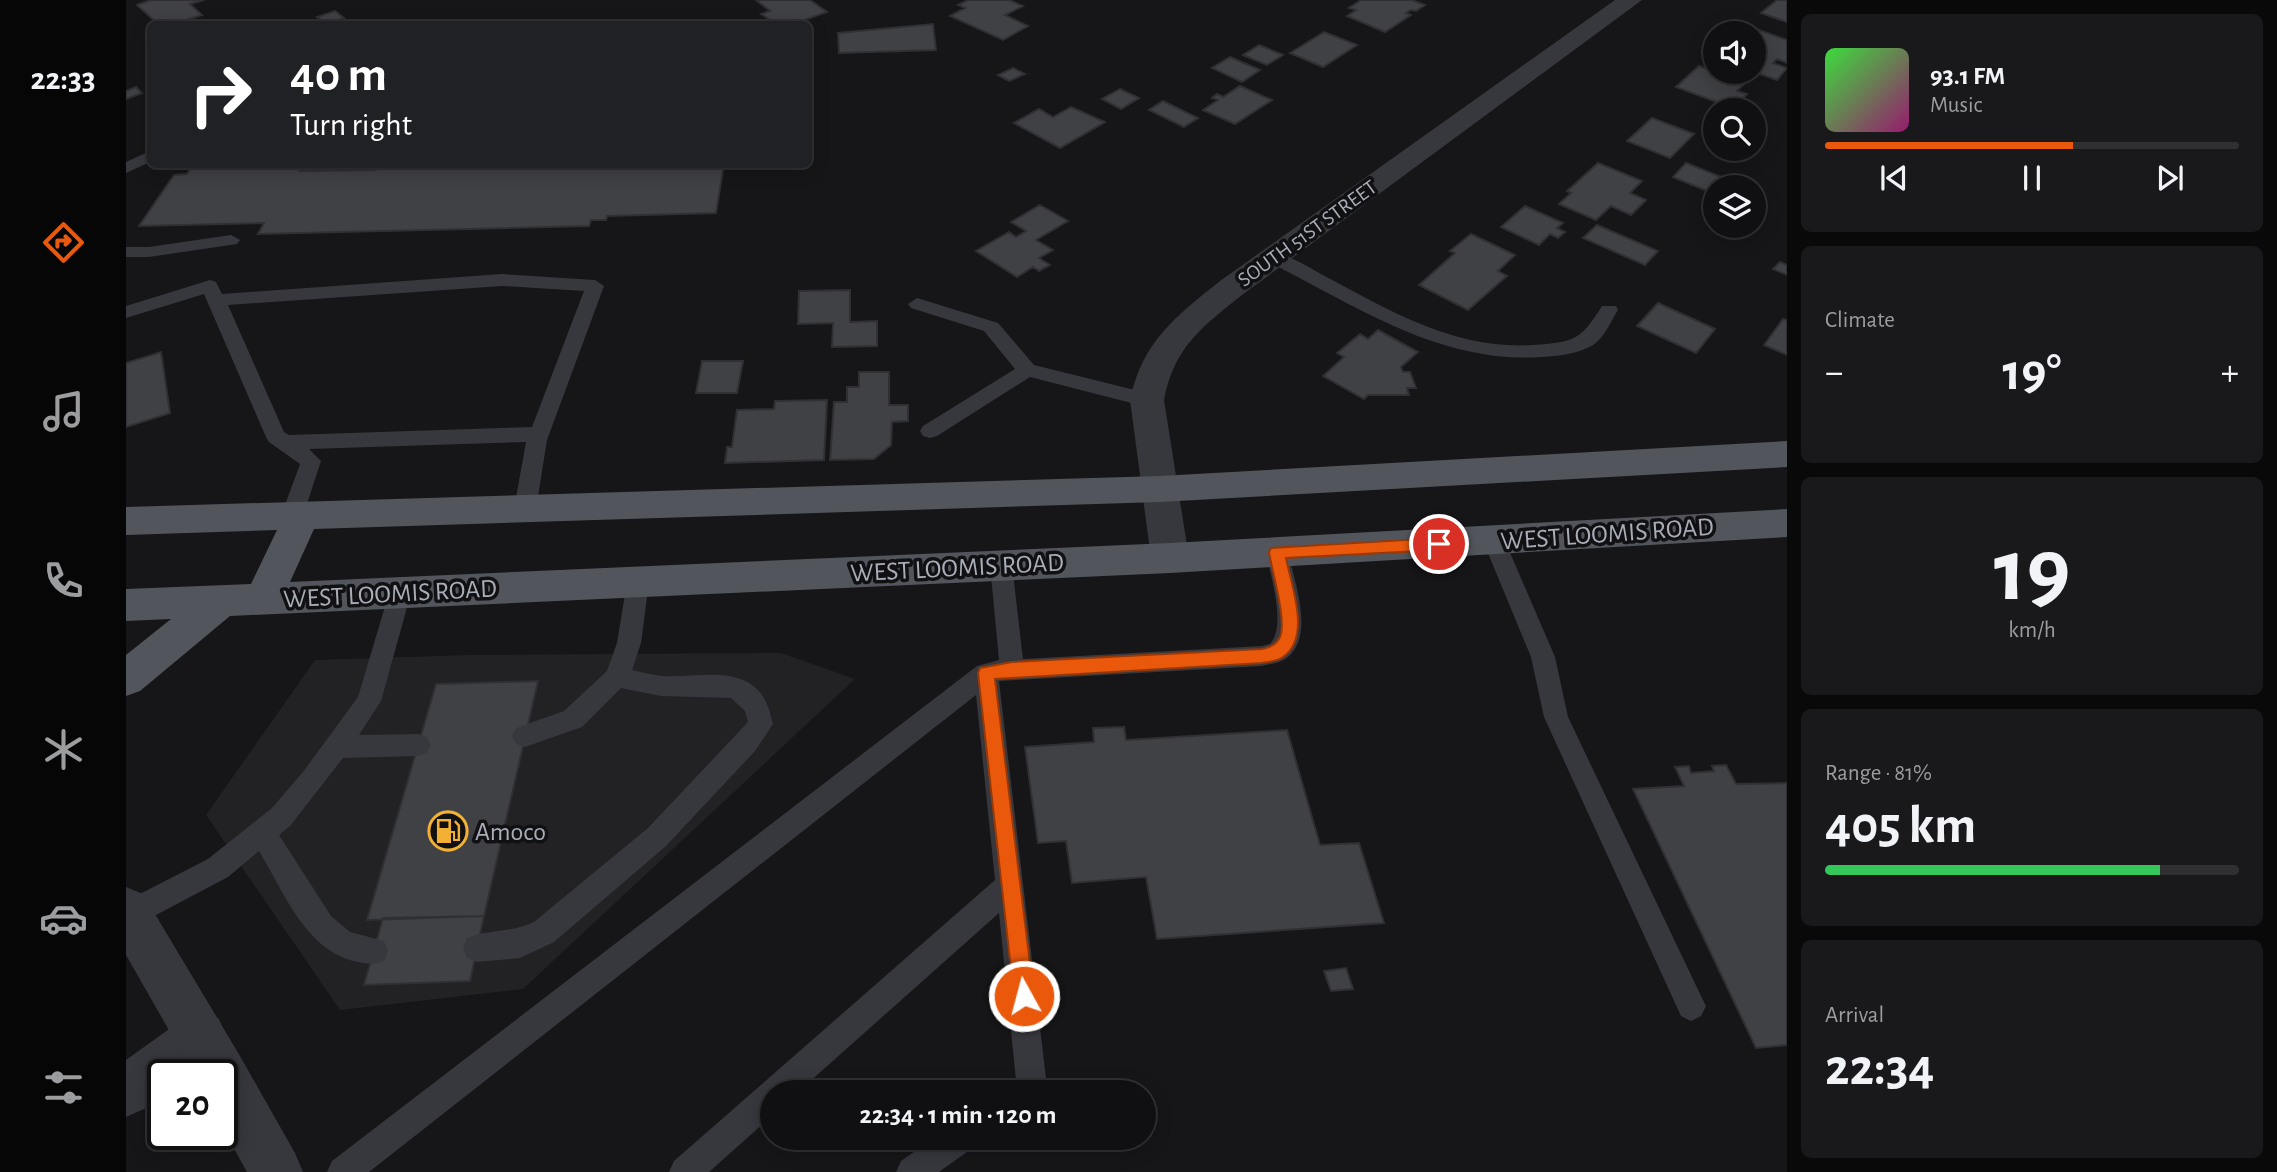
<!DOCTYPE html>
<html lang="en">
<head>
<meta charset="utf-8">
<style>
  body { margin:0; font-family:"Alegreya Sans",sans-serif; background:#19191b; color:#f1f3f6; height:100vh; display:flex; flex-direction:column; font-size:26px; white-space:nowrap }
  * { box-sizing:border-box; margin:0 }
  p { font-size:23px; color:#9c9d9f }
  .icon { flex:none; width:38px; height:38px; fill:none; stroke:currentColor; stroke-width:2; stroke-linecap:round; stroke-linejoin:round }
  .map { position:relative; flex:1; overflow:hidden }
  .details { display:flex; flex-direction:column; gap:14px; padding:14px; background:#09090a; width:490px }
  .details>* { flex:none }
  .banner { position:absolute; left:21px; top:21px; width:665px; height:147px; border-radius:10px; box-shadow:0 4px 18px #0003,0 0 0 2px #303032; background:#202124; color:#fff; overflow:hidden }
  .fabs { position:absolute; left:1577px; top:21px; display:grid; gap:14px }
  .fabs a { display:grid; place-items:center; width:63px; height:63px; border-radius:50%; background:#101012; box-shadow:0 4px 18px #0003,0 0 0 2px #303032; font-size:35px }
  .speed { position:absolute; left:21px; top:1059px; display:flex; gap:14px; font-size:35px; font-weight:700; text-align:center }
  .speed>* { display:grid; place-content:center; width:91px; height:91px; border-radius:50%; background:#101012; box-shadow:0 4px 18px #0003,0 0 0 2px #303032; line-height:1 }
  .speed .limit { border:4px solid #111; border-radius:10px; background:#fff; color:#111 }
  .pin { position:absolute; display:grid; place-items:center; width:60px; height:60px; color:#fff; margin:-30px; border:4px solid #fff; border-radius:50%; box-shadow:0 2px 7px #0007 }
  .me { position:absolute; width:77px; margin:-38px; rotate:353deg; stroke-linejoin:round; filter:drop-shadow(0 0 5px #0008) }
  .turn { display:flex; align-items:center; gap:24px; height:147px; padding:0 28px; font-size:32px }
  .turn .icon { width:91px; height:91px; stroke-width:2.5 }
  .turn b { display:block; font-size:49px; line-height:60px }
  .big { font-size:52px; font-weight:600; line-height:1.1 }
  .details .card { flex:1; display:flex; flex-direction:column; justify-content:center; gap:10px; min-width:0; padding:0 24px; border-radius:10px; background:#19191b }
  .details .dial { align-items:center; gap:0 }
  .dial b { font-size:91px; line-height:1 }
  .song { display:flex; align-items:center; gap:21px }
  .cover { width:84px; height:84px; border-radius:10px; background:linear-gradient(135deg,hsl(120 70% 55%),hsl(320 70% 35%)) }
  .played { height:7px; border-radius:4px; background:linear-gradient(90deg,#ea580c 60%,#303032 60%) }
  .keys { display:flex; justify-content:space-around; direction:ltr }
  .heat { display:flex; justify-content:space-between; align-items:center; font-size:38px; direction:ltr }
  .charge { height:10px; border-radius:5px; background:linear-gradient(90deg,#34c759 81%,#303032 0) }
  .trip { position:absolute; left:634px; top:1080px; width:396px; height:70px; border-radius:35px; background:#101012; box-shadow:0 4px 18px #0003,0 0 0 2px #303032; font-weight:600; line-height:70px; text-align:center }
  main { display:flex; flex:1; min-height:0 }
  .dock { display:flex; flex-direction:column; width:126px; justify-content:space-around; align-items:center; background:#060607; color:#9c9d9f }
  .dock .icon { width:49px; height:49px }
  .dock .current { color:#ea580c }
  .dock b { font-size:32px; color:#f1f3f6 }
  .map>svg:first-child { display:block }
</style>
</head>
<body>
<main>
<nav class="dock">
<b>22:33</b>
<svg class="icon current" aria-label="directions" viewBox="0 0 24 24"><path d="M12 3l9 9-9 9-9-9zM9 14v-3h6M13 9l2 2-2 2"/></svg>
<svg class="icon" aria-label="music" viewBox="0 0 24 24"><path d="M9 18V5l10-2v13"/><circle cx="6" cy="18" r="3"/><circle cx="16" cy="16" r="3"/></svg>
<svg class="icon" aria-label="phone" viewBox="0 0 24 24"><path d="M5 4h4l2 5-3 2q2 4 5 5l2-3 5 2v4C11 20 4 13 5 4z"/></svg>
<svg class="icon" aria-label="climate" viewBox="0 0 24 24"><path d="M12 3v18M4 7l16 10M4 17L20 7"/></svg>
<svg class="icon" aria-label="car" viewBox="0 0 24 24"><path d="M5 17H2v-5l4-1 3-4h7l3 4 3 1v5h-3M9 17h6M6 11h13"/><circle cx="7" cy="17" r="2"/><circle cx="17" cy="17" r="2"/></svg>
<svg class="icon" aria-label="filters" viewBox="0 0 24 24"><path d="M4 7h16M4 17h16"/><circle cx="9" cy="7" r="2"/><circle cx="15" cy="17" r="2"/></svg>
</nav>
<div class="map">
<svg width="1661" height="1172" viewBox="0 0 1661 1172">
  <rect width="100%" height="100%" fill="#161618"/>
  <path fill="#222225" d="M655,653L729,679L397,989L214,1010L80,815L189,660L343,655Z"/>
  <path fill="#404145" stroke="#303034" stroke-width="2" d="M25,0H78L64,4L76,15L48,24H32L11,5Z
    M630,0H684L701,12L667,24H650L635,14L644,11Z
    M842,0H883L897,6L879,15L902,26L877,40L824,16L839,8L832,5Z
    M1235,0H1286L1299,5L1290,11L1285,10L1280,13L1285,15L1259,32L1221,16L1230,10L1223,8Z
    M1651,0H1661V22L1635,13Z
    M209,11L218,18L200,24L191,17Z
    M807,24L810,50L713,53L712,33Z
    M1630,29L1661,40V63L1651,59L1647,63L1661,68L1651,80L1628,72V60L1634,53L1628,51V33H1625Z
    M1198,32L1231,45L1197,67L1164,53Z
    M1133,45L1157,55L1141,65L1117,55Z
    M1104,57L1134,70L1116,82L1086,68Z
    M1573,66L1619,83L1611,91L1621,94L1612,103L1601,99L1596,104L1550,87Z
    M887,68L899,74L883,81L872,75Z
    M1114,86L1146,100L1109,124L1077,110L1092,100L1086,98L1091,94L1097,97Z
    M10,87L16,93L0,99V91Z
    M994,89L1013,98L995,109L976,99Z
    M1037,101L1072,118L1058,127L1023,110Z
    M945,107L979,122L934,148L888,123L913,109L927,117Z
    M1526,118L1568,134L1544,158L1501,141Z
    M1472,163L1516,181L1504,193L1520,200L1505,215L1485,206L1470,220L1433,204L1445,193L1441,191Z
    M1560,163L1598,178L1584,192L1547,177Z
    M67,164H177L174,171L250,170L252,164H332L331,168L354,167L355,164H598L590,213L481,216L480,220H465L463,226L132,234L138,223L13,226L48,175L61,174Z
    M914,205L942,221L910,240L927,250L913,258L924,265L913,271L907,267L891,277L850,251L883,232L890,237L900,231L885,222Z
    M1399,206L1437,223L1431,228L1439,232L1432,238L1424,234L1413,245L1375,227Z
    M1471,225L1532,251L1519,265L1457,238Z
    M1345,234L1389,255L1372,271L1381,276L1342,310L1293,285L1329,253L1324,251Z
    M1654,262L1661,265V275L1647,269Z
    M724,290V322L751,321V346L706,347L707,323L672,324L673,291Z
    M1532,303L1589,329L1570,353L1511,326Z
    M1657,319L1661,320V355L1638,345Z
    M1252,330L1292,352L1275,367L1277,372H1284L1290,388H1281L1283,395H1242L1238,399L1197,376L1218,357L1211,353L1234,334L1242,339Z
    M35,352L44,413L0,427V363Z
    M576,361H617L611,393H570Z
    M733,372H763V405H782V421L766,422L765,445L748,459L704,460L708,402H721V387H733Z
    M701,400L698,460L599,463L601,447H606L611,410L648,409L649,401Z
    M412,681L358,916L241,920L310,684Z
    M998,727L1000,740L1161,730L1194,845L1233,843L1258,923L1031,939L1020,877L946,883L940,841L912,843L899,747L968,742L967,728Z
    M1600,765L1610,784L1661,783V1045L1630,1048L1507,789L1558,786L1549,767L1563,766L1565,773L1588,771L1586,766Z
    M358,916L344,981L238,985L257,918Z
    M1220,968L1227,989L1205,991L1198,971Z"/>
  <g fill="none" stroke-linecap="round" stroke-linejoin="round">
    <path fill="#37383d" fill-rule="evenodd" d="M24,151V162L0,173V162Z
      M105,235L114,240L111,244L23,257H0V247H23Z
      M1147,252C1169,257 1190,272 1210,282C1271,315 1335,350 1407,345C1448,342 1454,341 1476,306H1490L1492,310C1485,321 1479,337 1467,345C1453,354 1432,356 1415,357C1314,364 1228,305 1141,261L1138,257Z
      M376,274L469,280L478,286L421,440L410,509L407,515L399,517L391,515L388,509L400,442L183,449L195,461L177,516L174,522L166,524L158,522L155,516L174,464L143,442L140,437L78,294L0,318V306L84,280L90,282L96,294ZM376,286L458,291L406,427L163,435L158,432L102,305Z
      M791,298L872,323L908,365L1021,393L1028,395L1031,400L1028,405L1021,407L904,377L811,436L804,438L797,436L794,431L797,426L889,369L858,331L785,308L782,304Z
      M1368,532L1376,535L1379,541L1429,657L1442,717L1575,996L1580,1006L1575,1016L1565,1021L1555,1016L1418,717L1405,657L1357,541L1360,535Z
      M1151,543L1159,546L1162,552C1168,581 1189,634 1162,657C1155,663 1144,664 1136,666L873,681L921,1087L919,1092H884L890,1080L873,913L672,1092H646V1116L583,1172H543L548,1161L869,880L850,695L243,1172H201L206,1161L851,666L873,660L864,565L867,559L875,556L883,559L886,565L897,659L1136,646L1144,644C1161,625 1144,575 1140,552L1143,546Z
      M512,573L520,576L523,582L515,643L506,670C516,672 527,675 538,676C566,678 609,666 632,690C641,700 644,712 647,724L629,751L540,846L428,942L394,958L351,962L341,958L337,948L341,938C363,929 385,933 408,922L522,828L622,722L619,711L605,698L535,696L495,688L456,727L399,747L390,744L386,736L390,728L438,711L481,671L491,643L501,582L504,576Z
      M274,584L282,587L285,593L255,701L233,735L292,734L301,737L305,745L301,753L292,756L217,758L164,826L153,835L205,916L224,932L258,941L262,951L258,961C248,965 243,964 232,962C180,952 158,892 133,851L102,877L13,924L0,926V901L82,859L146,808L177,772L232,697L263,593L266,587Z
      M808,1138H850L845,1149L813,1172H770L775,1161Z"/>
    <path fill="#37383d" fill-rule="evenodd" d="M1489,0H1516L1116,295C1076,327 1048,347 1038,400L1063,558L1057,568L1044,573L1031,568L1025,558L1004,400C1016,342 1050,316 1094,281Z
      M75,1012L93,1019L100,1037L93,1055L66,1074H37V1096L18,1109L0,1117V1060L57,1019Z"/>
    <path fill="#37383d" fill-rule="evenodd" d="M0,887L17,894L114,1056L169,1153L177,1172H121L96,1127V1074H68L0,955Z"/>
    <path fill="#53555c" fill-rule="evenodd" d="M1661,441V467L1034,502L188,529L164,582L1044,543L1661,509V537L1044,573L104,616L14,691L0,696V655L45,619L0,621V589L125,584L151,530L0,535V507L1034,476Z"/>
  </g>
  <path fill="#ea580c" stroke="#983908" stroke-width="2" d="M1313,538L1321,544L1313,550L1160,558C1165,585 1186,637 1157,657C1152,661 1142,662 1136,663L869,679L908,996L905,1003L898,1006L891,1003L888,996L852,673L854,668L886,662L1136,649C1144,647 1150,645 1154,637C1161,620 1146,572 1143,552L1145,548Z"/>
  <defs>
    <g id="fuel-ring" transform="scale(2.0125)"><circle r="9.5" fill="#111113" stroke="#f2b134" stroke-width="1.5"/><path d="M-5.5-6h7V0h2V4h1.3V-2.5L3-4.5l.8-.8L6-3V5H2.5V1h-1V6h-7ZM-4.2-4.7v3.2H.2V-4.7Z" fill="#f2b134"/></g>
  </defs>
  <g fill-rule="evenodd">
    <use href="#fuel-ring" x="322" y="831"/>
  </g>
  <g text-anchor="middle" stroke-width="7" stroke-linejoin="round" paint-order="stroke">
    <g font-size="21" fill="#a8adb8" stroke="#111113">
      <text transform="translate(1181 233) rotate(-36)" y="7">SOUTH 51ST STREET</text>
    </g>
    <g font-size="26" fill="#a8adb8" stroke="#111113">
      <text transform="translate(1481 533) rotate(-4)" y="9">WEST LOOMIS ROAD</text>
      <text transform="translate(831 567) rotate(-3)" y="9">WEST LOOMIS ROAD</text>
      <text transform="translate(264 593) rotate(-3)" y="9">WEST LOOMIS ROAD</text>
    </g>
    <g font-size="26" fill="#a8adb8" stroke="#111113" text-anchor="start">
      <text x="349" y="840">Amoco</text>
    </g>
  </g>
</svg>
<div class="fabs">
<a><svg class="icon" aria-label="sound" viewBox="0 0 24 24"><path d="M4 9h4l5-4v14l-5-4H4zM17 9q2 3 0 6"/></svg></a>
<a><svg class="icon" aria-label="search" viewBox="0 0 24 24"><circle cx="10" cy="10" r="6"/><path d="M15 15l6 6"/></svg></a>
<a><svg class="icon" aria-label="layers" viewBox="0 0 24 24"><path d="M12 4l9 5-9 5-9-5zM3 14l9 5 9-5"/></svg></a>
</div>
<div class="speed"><div class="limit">20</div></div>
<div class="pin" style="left:1313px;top:544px;background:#d93025"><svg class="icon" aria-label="arrive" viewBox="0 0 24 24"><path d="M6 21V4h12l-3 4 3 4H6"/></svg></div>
<svg class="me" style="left:898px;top:996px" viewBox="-20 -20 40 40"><circle r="17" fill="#ea580c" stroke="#fff" stroke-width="3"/><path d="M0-11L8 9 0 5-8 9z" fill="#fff"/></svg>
<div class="trip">22:34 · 1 min · 120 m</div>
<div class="banner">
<div class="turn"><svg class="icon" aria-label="right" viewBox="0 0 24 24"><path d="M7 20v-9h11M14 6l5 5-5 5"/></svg><div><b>40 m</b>Turn right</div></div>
</div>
</div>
<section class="details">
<div class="card">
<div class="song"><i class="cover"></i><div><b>93.1 FM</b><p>Music</p></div></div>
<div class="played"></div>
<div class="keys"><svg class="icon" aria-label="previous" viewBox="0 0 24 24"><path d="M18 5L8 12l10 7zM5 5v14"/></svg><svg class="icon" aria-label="pause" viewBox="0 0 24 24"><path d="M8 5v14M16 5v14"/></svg><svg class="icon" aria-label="next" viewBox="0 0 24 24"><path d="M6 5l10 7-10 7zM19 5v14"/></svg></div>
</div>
<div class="card"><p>Climate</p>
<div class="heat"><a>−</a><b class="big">19°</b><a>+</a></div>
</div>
<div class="card dial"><b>19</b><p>km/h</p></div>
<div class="card"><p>Range · 81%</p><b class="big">405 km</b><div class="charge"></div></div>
<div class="card"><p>Arrival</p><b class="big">22:34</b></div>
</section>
</main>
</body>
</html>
